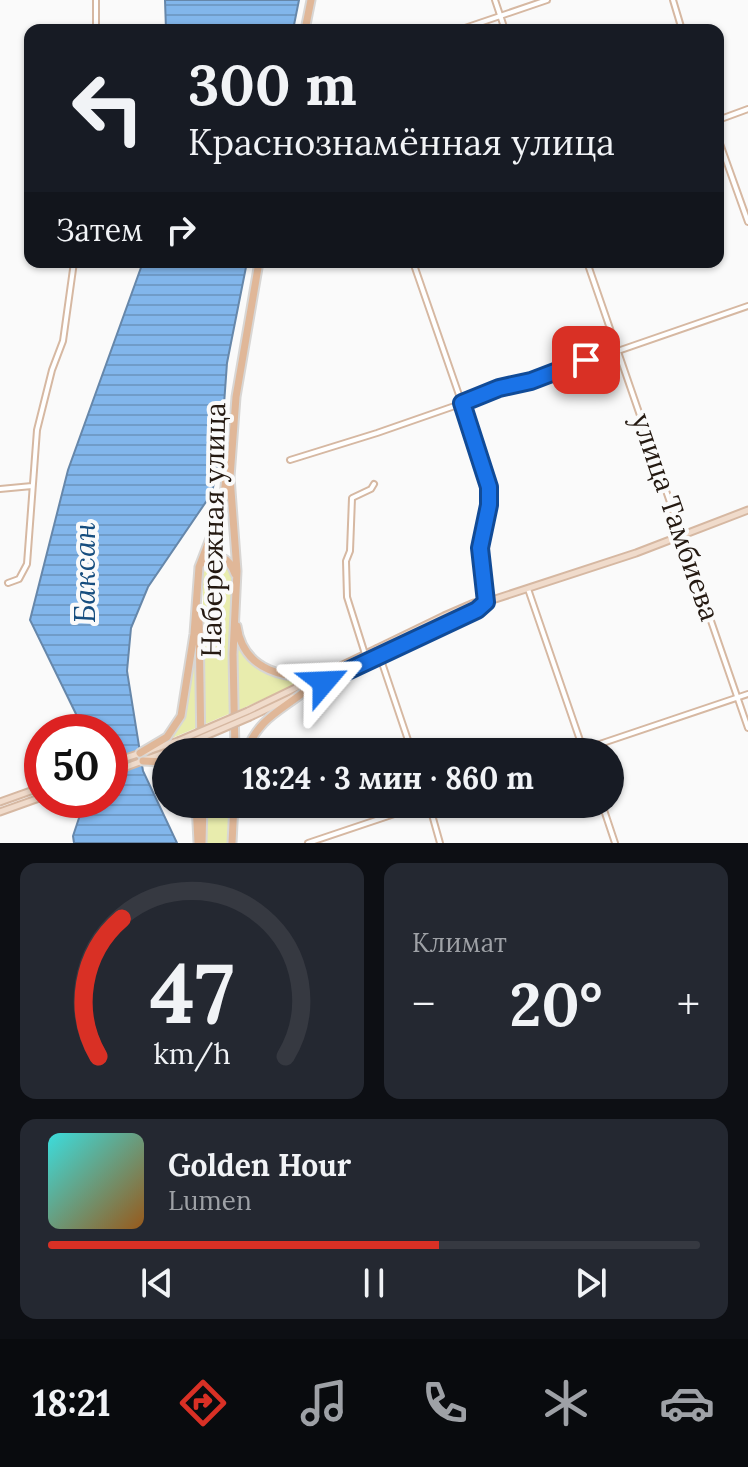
<!DOCTYPE html>
<html lang="ru">
<head>
<meta charset="utf-8">
<style>
  body { margin:0; font-family:Lora,serif; background:#242831; color:#f1f3f6; height:100vh; display:flex; flex-direction:column; font-size:30px; white-space:nowrap }
  * { box-sizing:border-box; margin:0 }
  p { font-size:26px; color:#9ea1a6 }
  .icon { flex:none; width:44px; height:44px; fill:none; stroke:currentColor; stroke-width:2; stroke-linecap:round; stroke-linejoin:round }
  .map { position:relative; height:843px; overflow:hidden }
  .panel { display:flex; flex-direction:column; gap:20px; padding:20px; background:#0d0f14; flex:1 }
  .panel>* { flex:none }
  .top-card { position:absolute; left:24px; top:24px; width:700px; height:244px; border-radius:16px; box-shadow:0 2px 6px #0004; background:#171b24; color:#f1f3f6; overflow:hidden }
  .speed { position:absolute; left:24px; top:714px; display:flex; gap:16px; font-size:40px; font-weight:700; text-align:center }
  .speed>* { display:grid; place-content:center; width:104px; height:104px; border-radius:50%; background:#171b24; box-shadow:0 2px 6px #0004; line-height:1 }
  .speed .limit { border:12px solid #d22; background:#fff; color:#111 }
  .pin { position:absolute; display:grid; place-items:center; width:68px; height:68px; color:#fff; margin:-34px; border-radius:16px; box-shadow:0 4px 12px #0006 }
  .me { position:absolute; width:88px; margin:-44px; rotate:64deg; stroke-linejoin:round; filter:drop-shadow(0 0 6px #0008) }
  .turn { display:flex; align-items:center; gap:28px; height:168px; padding:0 32px; font-size:36px }
  .turn .icon { width:104px; height:104px; stroke-width:2.5 }
  .turn b { display:block; font-size:56px; line-height:68px }
  .then { display:flex; align-items:center; height:76px; padding:0 32px; background:#0003; gap:16px; font-size:30px }
  .big { font-size:60px; font-weight:700; line-height:1.1 }
  .panel .tile { flex:1; display:flex; flex-direction:column; justify-content:center; gap:12px; min-width:0; padding:0 28px; border-radius:16px; background:#242831 }
  .panel .dial { align-items:center; gap:0 }
  .dial svg { height:208px; overflow:visible; fill:none; stroke:#363941; stroke-width:7; stroke-linecap:round; text-anchor:middle }
  .dial text { fill:#f1f3f6; stroke:none }
  .song { display:flex; align-items:center; gap:24px }
  .cover { width:96px; height:96px; border-radius:12px; background:linear-gradient(135deg,hsl(180 70% 55%),hsl(30 70% 35%)) }
  .played { height:8px; border-radius:4px; background:linear-gradient(90deg,#d93025 60%,#363941 60%) }
  .keys { display:flex; justify-content:space-around; direction:ltr }
  .heat { display:flex; justify-content:space-between; align-items:center; font-size:44px; direction:ltr }
  .panel .tiles { flex:1; display:grid; gap:20px; grid-template-columns:1fr 1fr }
  .tile:last-child { grid-column:span 2 }
  .trip { position:absolute; left:152px; top:738px; width:472px; height:80px; border-radius:40px; background:#171b24; box-shadow:0 2px 6px #0004; font-weight:700; line-height:80px; text-align:center }
  .tabs { display:flex; height:128px; justify-content:space-around; align-items:center; background:#090b0e; color:#9ea1a6 }
  .tabs .icon { width:56px; height:56px }
  .tabs .selected { color:#d93025 }
  .tabs b { font-size:36px; color:#f1f3f6 }
  .map>svg:first-child { display:block }
</style>
</head>
<body>
<div class="map">
<svg width="748" height="843" viewBox="0 0 748 843">
  <defs>
    <pattern id="water-rules" width="6" height="5" patternUnits="userSpaceOnUse" patternTransform="scale(2)"><rect width="6" height="5" fill="#82b6eb"/><path d="M0 2.5h6" fill="none" stroke="#709cc8"/></pattern>
  </defs>
  <rect width="100%" height="100%" fill="#fafafa"/>
  <path fill="#e8ecad" d="M215,560L222,561L230,569L231,577V713L203,725V575L208,562Z
    M196,634V728L170,739C191,709 191,670 196,634Z
    M236,641C251,664 268,676 295,681L296,684L237,711Z
    M206,804H229L227,843H205Z"/>
  <path fill="url(#water-rules)" stroke="#6687aa" stroke-width="2" d="M165,0H299L293,30H166Z
    M143,262H247L227,363L221,446L212,493L148,587L131,628L127,671L143,771L177,843H74L73,836L85,800H110V732H82L76,714L30,620L68,470Z"/>
  <g fill="none" stroke-linecap="round" stroke-linejoin="round">
    <g stroke="#d6b8a2" stroke-width="8">
      <path id="minor" d="M495,0L505,30
        M673,0L682,30
        M96,30V0
        M459,30L547,0
        M718,120L748,109
        M718,138L748,222
        M413,262L486,473L489,505L480,548L486,602
        M587,262L748,728
        M290,460L377,433L492,393L499,388L531,381L748,306
        M0,489L32,486
        M8,583L19,579L27,564L37,430L52,370L63,341L74,262
        M528,589L583,749
        M377,648L412,752
        M365,654L347,597L346,561L350,551L352,498L371,489L374,484
        M576,752L748,694
        M429,804L440,843
        M602,804L615,843
        M308,843L424,804"/>
    </g>
    <g stroke="#d6b8a2" stroke-width="9">
      <path id="secondary" d="M302,693L477,610L486,602L636,553L748,510
        M248,711L444,616L474,603L481,604
        M250,717L293,697
        M110,763L178,741
        M110,773L180,747
        M0,802L42,787
        M0,812L42,797"/>
    </g>
    <g stroke="#d8d6d4" stroke-width="11">
      <path id="primary" d="M305,30L311,0
        M202,563C217,551 229,557 235,574
        M199,619L201,752
        M237,626C243,671 287,681 325,675
        M235,752L233,654L237,571L230,477L236,397L259,262
        M246,752C258,719 280,711 304,692
        M140,753L167,737L181,716L194,634L199,567L223,505L226,477
        M143,761L166,762
        M196,804L198,842
        M202,843L203,804
        M232,843L234,804"/>
    </g>
    <use href="#minor" stroke="#fff" stroke-width="4"/>
    <use href="#secondary" stroke="#f0dbcb" stroke-width="5"/>
    <use href="#primary" stroke="#e0b798" stroke-width="7"/>
    <g stroke="#d6b8a2" stroke-width="9" stroke-linecap="butt">
      <path id="secondary-bridge" d="M178,741L248,711
        M180,747L250,717"/>
    </g>
    <use href="#secondary-bridge" stroke="#f0dbcb" stroke-width="5"/>
  </g>
  <g fill="none" stroke-linecap="round" stroke-linejoin="round">
    <g stroke="#114b97" stroke-width="20">
      <path id="route" d="M324,682L477,610L486,602L480,548L489,505V487L462,403L499,388L531,381L586,360"/>
    </g>
    <use href="#route" stroke="#1a73e8" stroke-width="14"/>
  </g>
  <g text-anchor="middle" stroke-width="8" stroke-linejoin="round" paint-order="stroke">
    <g font-size="28" fill="#241911" stroke="#fafafa">
      <text transform="translate(676 517) rotate(71)" y="10">улица Тамбиева</text>
      <text transform="translate(213 530) rotate(-89)" y="10">Набережная улица</text>
    </g>
    <g font-size="30" font-style="italic" fill="#164d7e" stroke="#fafafa">
      <text transform="translate(85 573) rotate(-90)" y="10">Баксан</text>
    </g>
  </g>
</svg>
<div class="speed"><div class="limit">50</div></div>
<div class="pin" style="left:586px;top:360px;background:#d93025"><svg class="icon" aria-label="arrive" viewBox="0 0 24 24"><path d="M6 21V4h12l-3 4 3 4H6"/></svg></div>
<svg class="me" style="left:324px;top:682px" viewBox="-20 -20 40 40"><path d="M0-17L14 15 0 8-14 15z" fill="#1a73e8" stroke="#fff" stroke-width="4"/></svg>
<div class="trip">18:24 · 3 мин · 860 m</div>
<div class="top-card">
<div class="turn"><svg class="icon" aria-label="left" viewBox="0 0 24 24"><path d="M17 20v-9H6M10 6l-5 5 5 5"/></svg><div><b>300 m</b>Краснознамённая улица</div></div>
<div class="then">Затем<svg class="icon" aria-label="right" viewBox="0 0 24 24"><path d="M7 20v-9h11M14 6l5 5-5 5"/></svg></div>
</div>
</div>
<section class="panel">
<div class="tiles">
<div class="tile dial"><svg viewBox="0 0 100 80">
<path d="M14 69A42 42 0 1 1 86 69"/>
<path d="M14 69A42 42 0 0 1 23 16" stroke="#d93025"/>
<text x="50" y="56" font-size="32" font-weight="700">47</text>
<text x="50" y="72" font-size="11">km/h</text>
</svg></div>
<div class="tile"><p>Климат</p>
<div class="heat"><a>−</a><b class="big">20°</b><a>+</a></div>
</div>
<div class="tile">
<div class="song"><i class="cover"></i><div><b>Golden Hour</b><p>Lumen</p></div></div>
<div class="played"></div>
<div class="keys"><svg class="icon" aria-label="previous" viewBox="0 0 24 24"><path d="M18 5L8 12l10 7zM5 5v14"/></svg><svg class="icon" aria-label="pause" viewBox="0 0 24 24"><path d="M8 5v14M16 5v14"/></svg><svg class="icon" aria-label="next" viewBox="0 0 24 24"><path d="M6 5l10 7-10 7zM19 5v14"/></svg></div>
</div>
</div>
</section>
<nav class="tabs">
<b>18:21</b>
<svg class="icon selected" aria-label="directions" viewBox="0 0 24 24"><path d="M12 3l9 9-9 9-9-9zM9 14v-3h6M13 9l2 2-2 2"/></svg>
<svg class="icon" aria-label="music" viewBox="0 0 24 24"><path d="M9 18V5l10-2v13"/><circle cx="6" cy="18" r="3"/><circle cx="16" cy="16" r="3"/></svg>
<svg class="icon" aria-label="phone" viewBox="0 0 24 24"><path d="M5 4h4l2 5-3 2q2 4 5 5l2-3 5 2v4C11 20 4 13 5 4z"/></svg>
<svg class="icon" aria-label="climate" viewBox="0 0 24 24"><path d="M12 3v18M4 7l16 10M4 17L20 7"/></svg>
<svg class="icon" aria-label="car" viewBox="0 0 24 24"><path d="M5 17H2v-5l4-1 3-4h7l3 4 3 1v5h-3M9 17h6M6 11h13"/><circle cx="7" cy="17" r="2"/><circle cx="17" cy="17" r="2"/></svg>
</nav>
</body>
</html>
